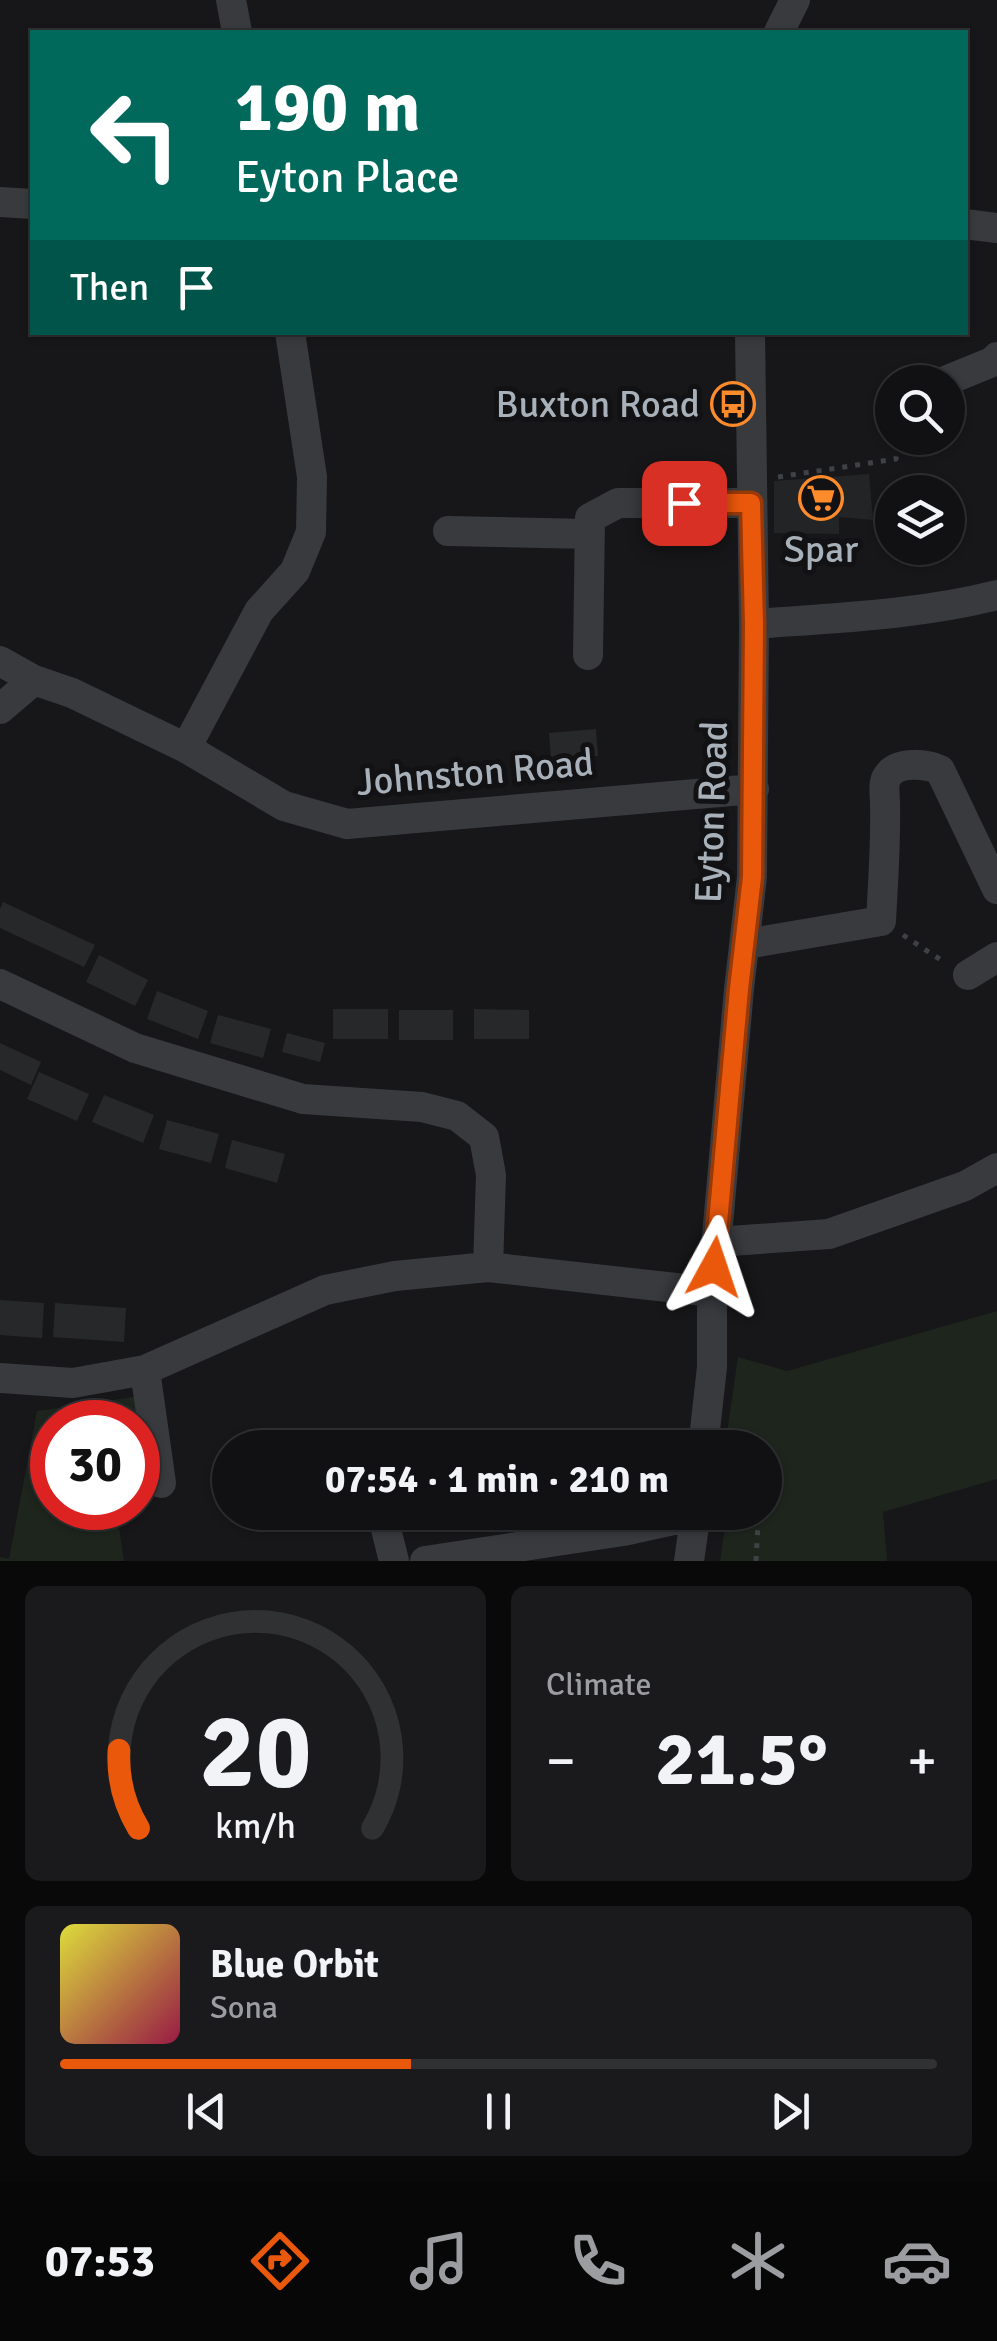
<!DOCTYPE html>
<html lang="en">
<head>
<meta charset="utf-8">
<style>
  body { margin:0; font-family:Signika,sans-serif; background:#1a1a1c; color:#f1f3f6; height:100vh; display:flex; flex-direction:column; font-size:38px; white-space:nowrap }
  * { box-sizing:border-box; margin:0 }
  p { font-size:32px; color:#9c9da0 }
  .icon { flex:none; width:55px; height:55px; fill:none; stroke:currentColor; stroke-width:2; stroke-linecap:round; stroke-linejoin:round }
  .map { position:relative; height:1561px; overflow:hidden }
  .panel { display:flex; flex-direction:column; gap:25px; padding:25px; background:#09090a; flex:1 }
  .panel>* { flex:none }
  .top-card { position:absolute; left:30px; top:30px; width:938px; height:305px; border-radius:0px; box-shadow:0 2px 8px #0004,0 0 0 2px #303133; background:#00695c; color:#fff; overflow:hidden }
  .tools { position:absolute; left:875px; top:365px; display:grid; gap:20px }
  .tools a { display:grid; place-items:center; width:90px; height:90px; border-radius:50%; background:#111113; box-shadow:0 2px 8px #0004,0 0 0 2px #303133; font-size:50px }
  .speed { position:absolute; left:30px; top:1400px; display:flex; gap:20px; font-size:50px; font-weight:700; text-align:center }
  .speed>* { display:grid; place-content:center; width:130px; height:130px; border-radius:50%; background:#111113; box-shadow:0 2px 8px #0004,0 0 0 2px #303133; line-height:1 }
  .speed .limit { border:15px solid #d22; background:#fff; color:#111 }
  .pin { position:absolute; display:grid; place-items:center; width:85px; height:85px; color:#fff; margin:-42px; border-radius:20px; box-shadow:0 5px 15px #0006 }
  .me { position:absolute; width:110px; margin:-55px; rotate:5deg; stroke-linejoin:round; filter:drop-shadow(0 0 8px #0008) }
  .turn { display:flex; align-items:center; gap:35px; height:210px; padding:0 40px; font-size:45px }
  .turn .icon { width:130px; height:130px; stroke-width:2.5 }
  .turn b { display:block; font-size:70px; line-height:85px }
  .then { display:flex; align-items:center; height:95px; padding:0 40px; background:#0003; gap:20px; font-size:38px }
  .big { font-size:75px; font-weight:700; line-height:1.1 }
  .panel .widget { flex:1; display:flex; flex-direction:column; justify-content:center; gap:15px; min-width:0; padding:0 35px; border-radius:15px; background:#1a1a1c }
  .panel .dial { align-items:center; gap:0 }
  .dial svg { height:260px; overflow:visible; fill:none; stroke:#303133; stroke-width:7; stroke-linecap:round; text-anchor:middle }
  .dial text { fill:#f1f3f6; stroke:none }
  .song { display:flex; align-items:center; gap:30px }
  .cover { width:120px; height:120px; border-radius:15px; background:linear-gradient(135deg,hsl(60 70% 55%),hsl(340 70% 35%)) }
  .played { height:10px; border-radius:5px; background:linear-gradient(90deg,#ea580c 40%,#303133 40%) }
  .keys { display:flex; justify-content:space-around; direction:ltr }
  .heat { display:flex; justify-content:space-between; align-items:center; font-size:55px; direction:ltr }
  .panel .tiles { flex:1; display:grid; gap:25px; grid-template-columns:1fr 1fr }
  .widget:last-child { grid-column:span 2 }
  .trip { position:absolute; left:212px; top:1430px; width:570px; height:100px; border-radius:50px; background:#111113; box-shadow:0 2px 8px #0004,0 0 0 2px #303133; font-weight:700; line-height:100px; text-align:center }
  .dock { display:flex; height:160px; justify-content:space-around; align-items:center; background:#070708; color:#9c9da0 }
  .dock .icon { width:70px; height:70px }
  .dock .active { color:#ea580c }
  .dock b { font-size:45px; color:#f1f3f6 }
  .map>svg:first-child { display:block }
</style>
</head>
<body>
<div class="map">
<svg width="997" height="1561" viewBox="0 0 997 1561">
  <rect width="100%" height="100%" fill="#171719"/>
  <path fill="#232426" d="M869,474L873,520L839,517V534L774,533V481Z"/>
  <path fill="#1d251d" d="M997,1311V1479L883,1512L887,1561H720L727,1513L765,1512V1491L778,1486L765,1479V1448L725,1447L738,1357L787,1371Z
    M140,1396L145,1466L138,1468V1422H52V1508H116L124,1561H0V1557L9,1559L37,1411Z"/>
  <path fill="#27282a" d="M596,729L598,756L551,760L549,733Z
    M3,902L95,945L84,967L0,928V909Z
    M99,955L148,980L135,1006L86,982Z
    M157,991L208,1011L198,1039L147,1019Z
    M333,1009H388V1039H333Z
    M474,1009L529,1010V1039H474Z
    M399,1010H453V1040H399Z
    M218,1015L271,1029L263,1058L210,1043Z
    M287,1033L325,1043L320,1062L282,1052Z
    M0,1043L41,1062L31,1085L0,1070Z
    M39,1072L89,1094L77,1121L27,1099Z
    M104,1095L154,1115L143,1143L92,1122Z
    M167,1120L219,1134L211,1163L159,1149Z
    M232,1140L285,1154L277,1183L225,1168Z
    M0,1300L44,1303L42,1338L0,1335Z
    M55,1303L126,1308L124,1342L53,1337Z"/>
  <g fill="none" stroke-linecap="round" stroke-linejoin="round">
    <path stroke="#3e4146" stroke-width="5" stroke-dasharray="5 8" stroke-linecap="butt" d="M778,477L896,459L899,438
      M903,935L944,962
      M765,1488L769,1493L765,1504
      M756,1561L758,1524L762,1512"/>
    <path stroke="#383a3e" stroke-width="30" d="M231,0L237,32
      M779,32L795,0
      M0,202L32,204
      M965,224L997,228
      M943,382L992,362L997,357
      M448,531L589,534
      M754,624C835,618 918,615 997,595
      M588,655L590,518L618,503H751
      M0,661L34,680L72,693L186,748L284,806L347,824L754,789
      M0,709L34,680
      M186,748L259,611L295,571L311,532L312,477L290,332
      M746,944L881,921C883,882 886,843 885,804C885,794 882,781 889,774C899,761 927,764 940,770L997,889
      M968,975L997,957
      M0,984L135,1048L303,1099L422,1107L457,1116L484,1137L491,1175L488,1267
      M717,1242L829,1234L965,1186L997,1168
      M145,1370L161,1483
      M0,1378L73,1383L145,1370L325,1290L395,1276L488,1267L712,1292
      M703,1448L712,1367V1292L739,989L752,877L754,624L750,332
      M385,1525L394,1561
      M425,1561L623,1531L696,1515
      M689,1561L696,1512"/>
  </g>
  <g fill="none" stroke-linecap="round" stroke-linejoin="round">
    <g stroke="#983908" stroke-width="25">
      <path id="route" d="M684,503H751L754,624L752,877L739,989L714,1267"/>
    </g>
    <use href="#route" stroke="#ea580c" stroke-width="18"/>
  </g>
  <defs>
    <g id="bus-ring" transform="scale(2.25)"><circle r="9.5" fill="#121214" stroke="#fd8b2b" stroke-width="1.5"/><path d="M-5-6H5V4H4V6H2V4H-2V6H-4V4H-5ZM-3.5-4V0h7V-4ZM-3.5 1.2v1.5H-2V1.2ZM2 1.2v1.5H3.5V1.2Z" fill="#fd8b2b"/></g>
    <g id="supermarket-ring" transform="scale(2.25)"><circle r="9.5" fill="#121214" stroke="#fd8b2b" stroke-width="1.5"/><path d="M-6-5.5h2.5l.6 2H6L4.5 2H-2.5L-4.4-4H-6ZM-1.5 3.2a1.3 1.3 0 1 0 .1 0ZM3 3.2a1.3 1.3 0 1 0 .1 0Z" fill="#fd8b2b"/></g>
  </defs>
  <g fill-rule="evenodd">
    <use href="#bus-ring" x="733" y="404"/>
    <use href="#supermarket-ring" x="821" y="498"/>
  </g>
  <g text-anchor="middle" stroke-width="10" stroke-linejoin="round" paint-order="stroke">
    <g font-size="38" fill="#a8b1ba" stroke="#121214" text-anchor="end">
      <text x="700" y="417">Buxton Road</text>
      <text x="821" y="562" text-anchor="middle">Spar</text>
    </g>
    <g font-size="38" fill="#a8b1ba" stroke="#121214">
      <text transform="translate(475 772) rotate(-5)" y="13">Johnston Road</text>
      <text transform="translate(711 812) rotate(-88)" y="13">Eyton Road</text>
    </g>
  </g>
</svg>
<div class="tools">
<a><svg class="icon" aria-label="search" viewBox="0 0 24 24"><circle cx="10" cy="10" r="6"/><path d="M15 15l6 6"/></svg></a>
<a><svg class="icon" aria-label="layers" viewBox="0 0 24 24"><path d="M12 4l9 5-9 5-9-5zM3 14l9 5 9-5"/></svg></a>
</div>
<div class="speed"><div class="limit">30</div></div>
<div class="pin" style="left:684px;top:503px;background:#d93025"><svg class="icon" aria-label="arrive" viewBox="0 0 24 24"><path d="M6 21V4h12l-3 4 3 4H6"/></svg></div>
<svg class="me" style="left:714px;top:1267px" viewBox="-20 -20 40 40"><path d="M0-17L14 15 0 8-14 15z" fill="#ea580c" stroke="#fff" stroke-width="4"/></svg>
<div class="trip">07:54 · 1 min · 210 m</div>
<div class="top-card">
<div class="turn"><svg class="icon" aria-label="left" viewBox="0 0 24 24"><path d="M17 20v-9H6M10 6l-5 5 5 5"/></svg><div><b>190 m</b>Eyton Place</div></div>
<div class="then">Then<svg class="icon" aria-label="arrive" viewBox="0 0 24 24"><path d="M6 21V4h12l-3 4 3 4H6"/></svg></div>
</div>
</div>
<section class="panel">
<div class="tiles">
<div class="widget dial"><svg viewBox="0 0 100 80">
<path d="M14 69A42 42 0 1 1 86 69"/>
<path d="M14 69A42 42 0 0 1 8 45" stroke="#ea580c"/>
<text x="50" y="56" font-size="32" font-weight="700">20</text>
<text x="50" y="72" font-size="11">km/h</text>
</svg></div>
<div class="widget"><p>Climate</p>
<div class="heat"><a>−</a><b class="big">21.5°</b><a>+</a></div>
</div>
<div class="widget">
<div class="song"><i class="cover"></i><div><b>Blue Orbit</b><p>Sona</p></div></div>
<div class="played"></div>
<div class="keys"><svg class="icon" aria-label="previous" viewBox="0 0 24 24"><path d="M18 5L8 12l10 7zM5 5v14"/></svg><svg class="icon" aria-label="pause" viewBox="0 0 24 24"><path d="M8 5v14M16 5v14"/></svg><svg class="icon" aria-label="next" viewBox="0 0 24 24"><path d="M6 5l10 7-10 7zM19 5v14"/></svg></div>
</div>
</div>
</section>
<nav class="dock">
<b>07:53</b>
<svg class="icon active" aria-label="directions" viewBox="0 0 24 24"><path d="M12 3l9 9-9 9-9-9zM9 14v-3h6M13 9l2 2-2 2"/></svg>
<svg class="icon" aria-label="music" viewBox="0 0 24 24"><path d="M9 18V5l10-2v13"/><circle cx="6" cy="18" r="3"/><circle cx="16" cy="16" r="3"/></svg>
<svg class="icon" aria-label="phone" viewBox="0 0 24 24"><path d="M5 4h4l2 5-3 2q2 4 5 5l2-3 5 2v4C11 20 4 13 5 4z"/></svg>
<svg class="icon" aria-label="climate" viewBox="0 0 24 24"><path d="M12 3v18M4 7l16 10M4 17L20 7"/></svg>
<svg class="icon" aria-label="car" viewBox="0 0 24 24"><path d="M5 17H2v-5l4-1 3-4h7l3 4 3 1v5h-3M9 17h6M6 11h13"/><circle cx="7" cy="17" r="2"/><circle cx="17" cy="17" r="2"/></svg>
</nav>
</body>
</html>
